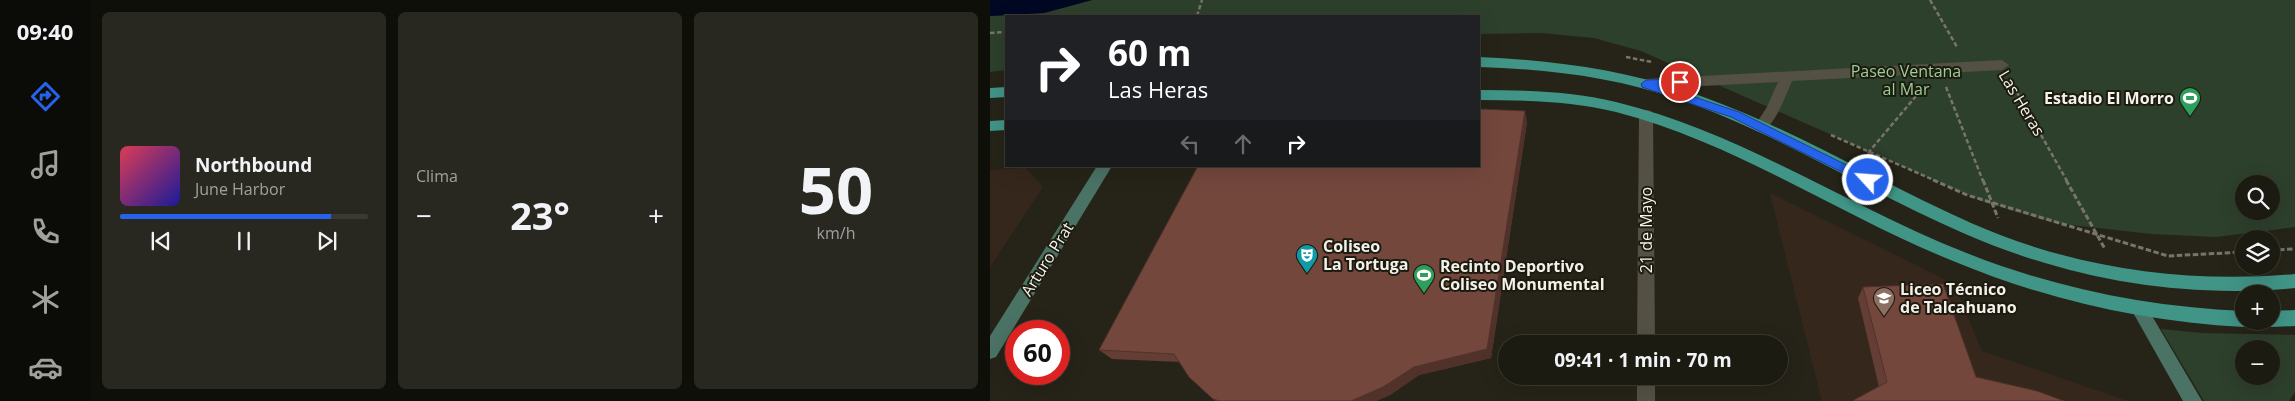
<!DOCTYPE html>
<html lang="es">
<head>
<meta charset="utf-8">
<style>
  body { margin:0; font-family:"Open Sans",sans-serif; background:#292820; color:#f1f3f6; height:100vh; display:flex; flex-direction:column; font-size:19px; white-space:nowrap }
  * { box-sizing:border-box; margin:0 }
  p { font-size:16px; color:#a0a19f }
  .icon { flex:none; width:28px; height:28px; fill:none; stroke:currentColor; stroke-width:2; stroke-linecap:round; stroke-linejoin:round }
  .map { position:relative; flex:1; overflow:hidden }
  .panel { display:flex; flex-direction:column; gap:12px; padding:12px; background:#0f0f0a; width:900px }
  .panel>* { flex:none }
  .banner { position:absolute; left:15px; top:15px; width:475px; height:152px; border-radius:0px; box-shadow:0 5px 20px #0002,0 0 0 1px #3a3932; background:#202124; color:#fff; overflow:hidden }
  .controls { position:absolute; left:1245px; top:175px; display:grid; gap:10px }
  .controls a { display:grid; place-items:center; width:45px; height:45px; border-radius:50%; background:#1c1b12; box-shadow:0 5px 20px #0002,0 0 0 1px #3a3932; font-size:25px }
  .speed { position:absolute; left:15px; top:320px; display:flex; gap:10px; font-size:25px; font-weight:700; text-align:center }
  .speed>* { display:grid; place-content:center; width:65px; height:65px; border-radius:50%; background:#1c1b12; box-shadow:0 5px 20px #0002,0 0 0 1px #3a3932; line-height:1 }
  .speed .limit { border:8px solid #d22; background:#fff; color:#111 }
  .pin { position:absolute; display:grid; place-items:center; width:42px; height:42px; color:#fff; margin:-21px; border:2px solid #fff; border-radius:50%; box-shadow:0 1px 5px #0007 }
  .me { position:absolute; width:55px; margin:-28px; rotate:296deg; stroke-linejoin:round; filter:drop-shadow(0 0 4px #0008) }
  .turn { display:flex; align-items:center; gap:18px; height:105px; padding:0 20px; font-size:22px }
  .turn .icon { width:65px; height:65px; stroke-width:2.5 }
  .turn b { display:block; font-size:35px; line-height:42px }
  .lanes { display:flex; align-items:center; height:48px; padding:0 20px; background:#0003; justify-content:center; gap:25px; direction:ltr }
  .lanes .off { opacity:.35 }
  .big { font-size:38px; font-weight:700; line-height:1.1 }
  .panel .widget { flex:1; display:flex; flex-direction:column; justify-content:center; gap:8px; min-width:0; padding:0 18px; border-radius:8px; background:#292820 }
  .panel .dial { align-items:center; gap:0 }
  .dial b { font-size:65px; line-height:1 }
  .song { display:flex; align-items:center; gap:15px }
  .cover { width:60px; height:60px; border-radius:8px; background:linear-gradient(135deg,hsl(350 70% 55%),hsl(240 70% 35%)) }
  .played { height:5px; border-radius:2px; background:linear-gradient(90deg,#2563eb 85%,#3a3932 85%) }
  .keys { display:flex; justify-content:space-around; direction:ltr }
  .heat { display:flex; justify-content:space-between; align-items:center; font-size:28px; direction:ltr }
  .panel .tiles { flex:1; display:grid; gap:12px; grid-template-columns:repeat(3,1fr) }
  .trip { position:absolute; left:508px; top:335px; width:290px; height:50px; border-radius:25px; background:#1c1b12; box-shadow:0 5px 20px #0002,0 0 0 1px #3a3932; font-weight:700; line-height:50px; text-align:center }
  main { display:flex; flex:1; min-height:0 }
  .dock { display:flex; flex-direction:column; width:90px; justify-content:space-around; align-items:center; background:#0b0b07; color:#a0a19f }
  .dock .icon { width:35px; height:35px }
  .dock .on { color:#2563eb }
  .dock b { font-size:22px; color:#f1f3f6 }
  .map>svg:first-child { display:block }
</style>
</head>
<body>
<main>
<nav class="dock">
<b>09:40</b>
<svg class="icon on" aria-label="directions" viewBox="0 0 24 24"><path d="M12 3l9 9-9 9-9-9zM9 14v-3h6M13 9l2 2-2 2"/></svg>
<svg class="icon" aria-label="music" viewBox="0 0 24 24"><path d="M9 18V5l10-2v13"/><circle cx="6" cy="18" r="3"/><circle cx="16" cy="16" r="3"/></svg>
<svg class="icon" aria-label="phone" viewBox="0 0 24 24"><path d="M5 4h4l2 5-3 2q2 4 5 5l2-3 5 2v4C11 20 4 13 5 4z"/></svg>
<svg class="icon" aria-label="climate" viewBox="0 0 24 24"><path d="M12 3v18M4 7l16 10M4 17L20 7"/></svg>
<svg class="icon" aria-label="car" viewBox="0 0 24 24"><path d="M5 17H2v-5l4-1 3-4h7l3 4 3 1v5h-3M9 17h6M6 11h13"/><circle cx="7" cy="17" r="2"/><circle cx="17" cy="17" r="2"/></svg>
</nav>
<section class="panel">
<div class="tiles">
<div class="widget">
<div class="song"><i class="cover"></i><div><b>Northbound</b><p>June Harbor</p></div></div>
<div class="played"></div>
<div class="keys"><svg class="icon" aria-label="previous" viewBox="0 0 24 24"><path d="M18 5L8 12l10 7zM5 5v14"/></svg><svg class="icon" aria-label="pause" viewBox="0 0 24 24"><path d="M8 5v14M16 5v14"/></svg><svg class="icon" aria-label="next" viewBox="0 0 24 24"><path d="M6 5l10 7-10 7zM19 5v14"/></svg></div>
</div>
<div class="widget"><p>Clima</p>
<div class="heat"><a>−</a><b class="big">23°</b><a>+</a></div>
</div>
<div class="widget dial"><b>50</b><p>km/h</p></div>
</div>
</section>
<div class="map">
<svg width="1305" height="401" viewBox="0 0 1305 401">
  <rect width="100%" height="100%" fill="#262418"/>
  <path fill="#36271c" d="M36,168L53,187L0,267V170Z
    M780,193L964,284L992,351L1138,401H832Z"/>
  <path fill="#2d402c" fill-rule="evenodd" d="M102,0H1305V227L1226,237L1161,234L1064,223L994,202L651,51L604,38L551,33L489,34V16H16V70L0,72V16L54,13ZM1254,184H1281V211H1254Z
    M1171,329L1212,333L1305,335V392L1299,401H1214ZM1254,349H1281V376H1254Z"/>
  <path fill="#000824" d="M0,0H102L54,13L0,16Z"/>
  <g fill="none" stroke-linecap="round" stroke-linejoin="round">
    <path stroke="#77756a" stroke-width="2.5" stroke-dasharray="4.5 2.5" stroke-linecap="butt" d="M940,0L967,47
      M207,16L212,0
      M0,33L16,32
      M636,57L662,62
      M1020,80L1077,181
      M956,87L993,181
      M841,135L946,181
      M878,153L932,89"/>
    <path stroke="#77756a" stroke-width="3" stroke-dasharray="5.5 2.5" stroke-linecap="butt" d="M943,180L977,195L1178,256L1254,252
      M993,180L1008,218
      M1076,180L1115,249
      M1281,250L1305,249"/>
    <path fill="#545144" fill-rule="evenodd" d="M1012,60L1019,65L1012,70L802,81C796,94 782,136 766,131L764,127L777,107L788,82L656,89L651,87L649,84L651,81L656,79Z
      M656,110L661,111L663,115L665,344H647L649,115L651,111Z
      M647,376H665V401H647Z"/>
    <path fill="#4a7365" fill-rule="evenodd" d="M107,166H122L6,357L0,359V336Z
      M1149,301L1155,304L1212,401H1193L1141,309L1143,304Z"/>
    <path fill="#409587" fill-rule="evenodd" d="M489,57C560,60 629,69 696,91C796,124 886,181 981,223C1083,268 1195,284 1305,274V288C1191,299 1078,279 973,233C876,191 788,133 688,99C624,77 557,69 489,67Z
      M16,87V97L0,98V88Z
      M489,90C535,90 581,91 626,102C750,132 856,205 974,252C1064,288 1157,307 1254,311V321H1261L1260,324L1254,327C1153,322 1057,300 963,261C849,215 746,143 626,112C581,101 535,100 489,100Z
      M16,120V130L0,131V121Z
      M1305,310V326L1281,327L1275,324L1274,321H1281V311Z"/>
  </g>
  <path fill="#643d34" d="M537,122L501,358L429,375L400,395L386,401H226L223,399L190,362L122,359L109,350Z
    M873,287L986,377L1074,401H863L864,400L889,387L868,298Z"/>
  <path fill="#51322b" d="M535,111L537,122L501,358L429,375L400,395L386,401H361Z"/>
  <path fill="#74473d" stroke="#51322b" d="M489,109L535,111L497,349L424,367L393,387L361,401H230L223,399L199,377L184,354L109,350L208,166H489Z
    M953,284L986,377L1047,391L1074,401H865L864,400L897,382L873,287Z"/>
  <path fill="#2563eb" stroke="#184099" d="M690,79L695,82L694,85L675,87L749,112L881,177L883,180L881,183H874L741,117L652,87L651,84L656,80Z"/>
  <defs>
    <g id="stadium-pin" transform="scale(1.125)"><path d="M0 17L-7.5 6A9.5 9.5 0 1 1 7.5 6Z" fill="#2e9e5b" stroke="#1d1a0f"/><path d="M0-5a6.5 5 0 1 0 0 10a6.5 5 0 1 0 0-10ZM-3.5-1.8h7v3.6h-7Z" fill="#fff"/></g>
    <g id="theatre-pin" transform="scale(1.125)"><path d="M0 17L-7.5 6A9.5 9.5 0 1 1 7.5 6Z" fill="#0f9aa8" stroke="#1d1a0f"/><path d="M-5-5.5Q0-4 5-5.5V0Q5 5 0 6Q-5 5-5 0ZM-3.3-2.5H-1v1.5H-3.3ZM1-2.5H3.3v1.5H1ZM-2.8 1Q0 5.5 2.8 1Z" fill="#fff"/></g>
    <g id="school-pin" transform="scale(1.125)"><path d="M0 17L-7.5 6A9.5 9.5 0 1 1 7.5 6Z" fill="#8d6e63" stroke="#1d1a0f"/><path d="M0-5L7-2L0 1L-7-2ZM-4 1L0 2.5L4 1V4Q0 6-4 4Z" fill="#fff"/></g>
  </defs>
  <g fill-rule="evenodd">
    <use href="#stadium-pin" x="1200" y="98"/>
    <use href="#theatre-pin" x="317" y="255"/>
    <use href="#stadium-pin" x="434" y="275"/>
    <use href="#school-pin" x="894" y="298"/>
  </g>
  <g text-anchor="middle" stroke-width="4" stroke-linejoin="round" paint-order="stroke">
    <g font-size="16" fill="#9acf97" stroke="#1d1a0f">
      <text x="916" y="77">Paseo Ventana<tspan x="916" dy="18">al Mar</tspan></text>
    </g>
    <g font-size="16" font-weight="bold" fill="#f3f2ea" stroke="#1d1a0f" text-anchor="start">
      <text x="1184" y="104" text-anchor="end">Estadio El Morro</text>
      <text x="333" y="252">Coliseo<tspan x="333" dy="18">La Tortuga</tspan></text>
      <text x="450" y="272">Recinto Deportivo<tspan x="450" dy="18">Coliseo Monumental</tspan></text>
      <text x="910" y="295">Liceo Técnico<tspan x="910" dy="18">de Talcahuano</tspan></text>
    </g>
    <g font-size="16" fill="#f3f2ea" stroke="#1d1a0f">
      <text transform="translate(1032 103) rotate(59)" y="6">Las Heras</text>
      <text transform="translate(656 230) rotate(-90)" y="6">21 de Mayo</text>
      <text transform="translate(57 259) rotate(-58)" y="6">Arturo Prat</text>
    </g>
  </g>
</svg>
<div class="controls">
<a><svg class="icon" aria-label="search" viewBox="0 0 24 24"><circle cx="10" cy="10" r="6"/><path d="M15 15l6 6"/></svg></a>
<a><svg class="icon" aria-label="layers" viewBox="0 0 24 24"><path d="M12 4l9 5-9 5-9-5zM3 14l9 5 9-5"/></svg></a>
<a>+</a>
<a>−</a>
</div>
<div class="speed"><div class="limit">60</div></div>
<div class="pin" style="left:690px;top:82px;background:#d93025"><svg class="icon" aria-label="arrive" viewBox="0 0 24 24"><path d="M6 21V4h12l-3 4 3 4H6"/></svg></div>
<svg class="me" style="left:878px;top:180px" viewBox="-20 -20 40 40"><circle r="17" fill="#2563eb" stroke="#fff" stroke-width="3"/><path d="M0-11L8 9 0 5-8 9z" fill="#fff"/></svg>
<div class="trip">09:41 · 1 min · 70 m</div>
<div class="banner">
<div class="turn"><svg class="icon" aria-label="right" viewBox="0 0 24 24"><path d="M7 20v-9h11M14 6l5 5-5 5"/></svg><div><b>60 m</b>Las Heras</div></div>
<div class="lanes"><svg class="icon off" aria-label="left" viewBox="0 0 24 24"><path d="M17 20v-9H6M10 6l-5 5 5 5"/></svg><svg class="icon off" aria-label="ahead" viewBox="0 0 24 24"><path d="M12 20V5M6 11l6-6 6 6"/></svg><svg class="icon" aria-label="right" viewBox="0 0 24 24"><path d="M7 20v-9h11M14 6l5 5-5 5"/></svg></div>
</div>
</div>
</main>
</body>
</html>
